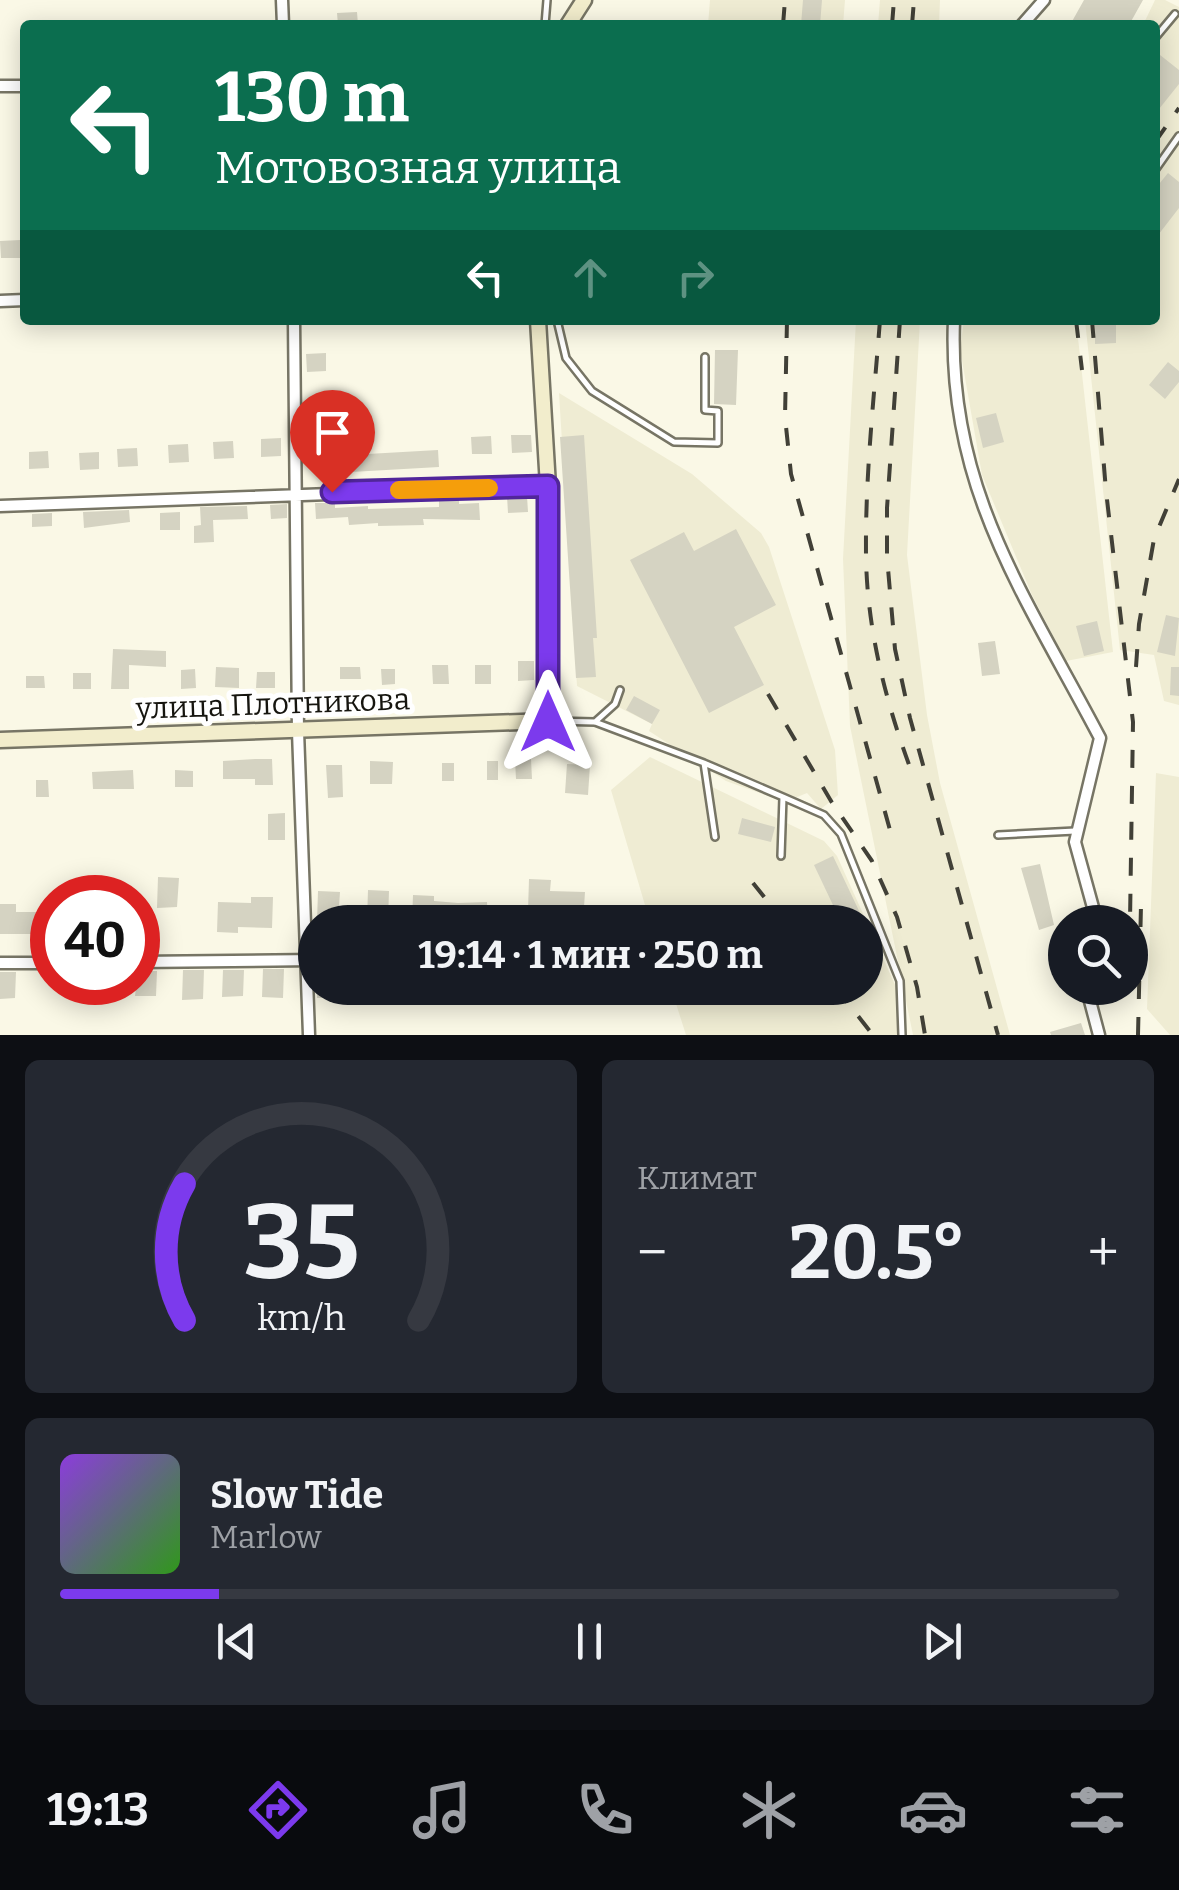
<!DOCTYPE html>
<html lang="ru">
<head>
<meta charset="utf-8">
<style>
  body { margin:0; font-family:Bitter,serif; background:#242831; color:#f1f3f6; height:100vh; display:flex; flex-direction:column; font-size:38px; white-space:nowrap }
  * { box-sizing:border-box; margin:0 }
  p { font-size:32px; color:#9ea1a6 }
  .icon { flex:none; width:55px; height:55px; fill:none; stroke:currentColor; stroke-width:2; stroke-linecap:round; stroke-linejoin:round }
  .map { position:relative; height:1035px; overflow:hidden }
  .drawer { display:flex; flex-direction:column; gap:25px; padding:25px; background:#0d0f14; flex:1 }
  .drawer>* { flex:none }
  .top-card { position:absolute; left:20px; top:20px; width:1140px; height:305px; border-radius:10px; box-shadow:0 5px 25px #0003; background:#0b6e4f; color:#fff; overflow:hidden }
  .fabs { position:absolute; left:1048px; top:905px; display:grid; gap:20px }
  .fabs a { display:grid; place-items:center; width:100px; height:100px; border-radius:50%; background:#171b24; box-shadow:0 5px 25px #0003; font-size:50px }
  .speed { position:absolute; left:30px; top:875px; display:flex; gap:20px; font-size:50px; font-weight:700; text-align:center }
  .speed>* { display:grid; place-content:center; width:130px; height:130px; border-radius:50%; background:#171b24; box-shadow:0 5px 25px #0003; line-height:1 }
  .speed .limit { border:15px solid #d22; background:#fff; color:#111 }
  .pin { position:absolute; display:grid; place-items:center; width:85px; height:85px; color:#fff; margin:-102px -42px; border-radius:50% 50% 50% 0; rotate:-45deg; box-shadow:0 0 10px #0007 }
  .pin .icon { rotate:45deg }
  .me { position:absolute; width:110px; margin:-55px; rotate:0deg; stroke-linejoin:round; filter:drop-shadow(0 0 8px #0008) }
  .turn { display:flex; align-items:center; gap:35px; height:210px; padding:0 30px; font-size:45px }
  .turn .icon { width:130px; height:130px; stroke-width:2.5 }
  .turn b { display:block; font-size:70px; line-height:85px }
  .lanes { display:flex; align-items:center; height:95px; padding:0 30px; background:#0003; justify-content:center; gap:50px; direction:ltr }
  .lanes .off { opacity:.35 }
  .big { font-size:75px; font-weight:700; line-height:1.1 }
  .drawer .card { flex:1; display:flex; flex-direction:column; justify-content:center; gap:15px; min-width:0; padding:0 35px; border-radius:15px; background:#242831 }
  .drawer .dial { align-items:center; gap:0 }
  .dial svg { height:260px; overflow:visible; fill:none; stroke:#363941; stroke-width:7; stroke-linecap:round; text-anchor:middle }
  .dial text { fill:#f1f3f6; stroke:none }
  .song { display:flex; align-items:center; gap:30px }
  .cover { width:120px; height:120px; border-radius:15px; background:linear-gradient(135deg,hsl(270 70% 55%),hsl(110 70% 35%)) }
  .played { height:10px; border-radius:5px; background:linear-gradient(90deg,#7c3aed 15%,#363941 15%) }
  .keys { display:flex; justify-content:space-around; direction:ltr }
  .heat { display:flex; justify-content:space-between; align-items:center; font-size:55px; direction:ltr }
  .drawer .tiles { flex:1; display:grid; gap:25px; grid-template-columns:1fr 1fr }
  .card:last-child { grid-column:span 2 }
  .trip { position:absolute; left:298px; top:905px; width:585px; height:100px; border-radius:50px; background:#171b24; box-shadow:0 5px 25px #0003; font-weight:700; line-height:100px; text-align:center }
  .menu { display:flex; height:160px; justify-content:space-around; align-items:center; background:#090b0e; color:#9ea1a6 }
  .menu .icon { width:70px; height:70px }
  .menu .current { color:#7c3aed }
  .menu b { font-size:45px; color:#f1f3f6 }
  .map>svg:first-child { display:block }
</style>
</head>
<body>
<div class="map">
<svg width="1179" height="1035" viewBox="0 0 1179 1035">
  <rect width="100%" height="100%" fill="#faf8e6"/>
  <path fill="#efecd3" d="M710,0H845L843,25H708Z
    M880,0H940L939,25H878Z
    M1155,0H1165L1179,7V705L1164,701L1154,655L1120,650L1085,320H1155V25H1143Z
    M856,320H920L907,555L927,715L940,783L1010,1035H913L850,726L843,559Z
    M964,320H1076L1113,652L1066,661L1032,595L982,475L960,349Z
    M559,393L692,474L761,533L769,547L835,750L838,795L821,809L807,793L785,802L726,781L649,731L652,724L577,686Z
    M650,757L824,841L837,856L896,987L904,1035H686L671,988H865V922H650L611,790Z
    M1156,773L1179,777V1035H1170L1147,1009Z"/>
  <path fill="#d5d3c2" d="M803,0H822L820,25H801Z
    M1084,0H1143L1129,25H1070Z
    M357,12L358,25H338L337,13Z
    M1155,51L1179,70V84L1155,114Z
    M1168,173L1179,182V208L1155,239V189Z
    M20,240L21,258H1L0,241Z
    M1095,320H1116V343L1095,344Z
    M715,350H738L736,405L714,404Z
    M326,353V371L307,372L306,354Z
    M1168,362L1179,371V382L1165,399L1149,385Z
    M324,404V422L304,423V405Z
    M996,413L1004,442L983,448L976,418Z
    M511,435H531L532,452L512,453Z
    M584,435L597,638H593L596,677L576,678L560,437Z
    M491,436L492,454H472L471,437Z
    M281,438V456L261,457V439Z
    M233,441L234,458L214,459L213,442Z
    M332,443V461L312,462L311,444Z
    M188,444L189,462L169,463L168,445Z
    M137,448L138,466L118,467L117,449Z
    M438,450L439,467L351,472L350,455Z
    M48,451L49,468L29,469V452Z
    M99,452V469L80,470L79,453Z
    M507,496H527L528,512L508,513Z
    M459,500V504L479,503L480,520L423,519L424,525L378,526V523L349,525L348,517L316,519L315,503H335V508L368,506V509L439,507V501Z
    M287,504V518L271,519L270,505Z
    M247,506L248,519L213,520L214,542L194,543V526L201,525L200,507Z
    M129,510L130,522L84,528L83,512Z
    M180,512V530H160V513Z
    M52,513V526L32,527V514Z
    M736,529L776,605L734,627L764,685L709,713L630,560L684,532L694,551Z
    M1166,615L1179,618L1175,656L1157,652Z
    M1097,621L1104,651L1084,656L1076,626Z
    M995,641L1000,674L982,676L978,643Z
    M113,649L166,651V667L129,665V689H111Z
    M518,661H534V680L518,681Z
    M432,665H448L449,684H433Z
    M475,665H491V684H475Z
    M216,667L239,668V688L215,687Z
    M340,667H360L361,679H340Z
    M1171,667H1179V696L1170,695Z
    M195,669L196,688L181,689V670Z
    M381,669H395V684L382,685Z
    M257,672H275V688H256Z
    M73,673H91V689H73Z
    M26,676H44L45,688H26Z
    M634,696L660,710L652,724L626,710Z
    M255,759H272L273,785H255V779H223V761Z
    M531,759L532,779H516L515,760Z
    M370,761L393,762L392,784H370Z
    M487,761H498V780H487Z
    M442,763H454V781H442Z
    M567,764L590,765L588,795L565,793Z
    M326,765H342L343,797L328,798Z
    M133,770L134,789H93L92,772Z
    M175,770L193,771V787H175Z
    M36,780H48L49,797H36Z
    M285,813V840H268V814Z
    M742,818L775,827L771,842L738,834Z
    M833,856L861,915L845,922H841L814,865Z
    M1040,864L1054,925L1039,930L1021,868Z
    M158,877L179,878L177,907L157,908Z
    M529,879L551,880L550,891L585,892L583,922H562L563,910L528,911Z
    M368,890L389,891L388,921H367Z
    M318,891L340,892L338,921L317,922Z
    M413,895L434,896V901L458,903L487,902L488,922L433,919V922H412Z
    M251,897H273L272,928L238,927V933L217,932L218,902L251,903Z
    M0,904H16V912H45V934H0Z
    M263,969H284L283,998L262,997Z
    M183,970H204L203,999L182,1000Z
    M223,970H244L243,996L222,997Z
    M138,971H157L156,996H135Z
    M0,972H16L15,998L0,999Z
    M92,982H113L112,994H91Z
    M317,988H339L338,998H317Z
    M422,988H443V998L421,997Z
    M1081,1023L1085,1035H1051L1050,1032Z"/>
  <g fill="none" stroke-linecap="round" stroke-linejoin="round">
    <g stroke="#777565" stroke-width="10">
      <path id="lane" d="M545,25L547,0
        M1155,38L1175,14
        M1155,170L1179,136
        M557,320L566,358L592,391L674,442L718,443V411L705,410V357
        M551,721L595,722L704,763L783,797L781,856
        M595,722L615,704L620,690
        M704,763L715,837
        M783,797L824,815L841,834L900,981L902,1035
        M998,835L1075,831"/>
    </g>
    <g stroke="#777565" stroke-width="15">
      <path id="street" d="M282,0L283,25
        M1022,25L1044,0
        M0,86H25
        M0,301L25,300
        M294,320L298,731L309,1035
        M954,320C947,488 1026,597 1100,738L1075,842L1097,922
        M0,506L548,486
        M138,962L315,960
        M0,963H52
        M1092,988L1090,1001L1099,1035"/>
    </g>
    <g stroke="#777565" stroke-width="19">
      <path id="secondary" d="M568,25L584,0
        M0,740L548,721V486L538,320"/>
    </g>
    <use href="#lane" stroke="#fff" stroke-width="5"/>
    <use href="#street" stroke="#fff" stroke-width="10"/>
    <use href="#secondary" stroke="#f2edcc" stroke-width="14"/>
    <path stroke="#414037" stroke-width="4" stroke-dasharray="18 18" stroke-linecap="butt" d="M783,25L785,0
      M892,25L894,0
      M912,25L914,0
      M1155,142L1179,108
      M787,320L785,417L791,474L890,830
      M880,320C874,398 865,477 866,556C867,632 887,707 914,778
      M900,320L887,508V557L895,649L910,718L998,1035
      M1076,320L1082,370
      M1092,320L1106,491L1133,722L1130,922
      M1136,667L1139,624L1154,539L1179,479
      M768,694L831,801L872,861L897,917L917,987L925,1035
      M753,883L784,922
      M836,988L873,1035
      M1138,1035L1141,905"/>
  </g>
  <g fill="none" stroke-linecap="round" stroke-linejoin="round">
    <g stroke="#51269a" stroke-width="25">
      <path id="route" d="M332,492L548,486V722"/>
    </g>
    <use href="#route" stroke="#7c3aed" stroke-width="18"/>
    <path stroke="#f59e0b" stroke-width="18" d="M399,490L489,488"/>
  </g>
  <g text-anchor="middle" stroke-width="10" stroke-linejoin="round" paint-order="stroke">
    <g font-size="30" fill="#16150f" stroke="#fff">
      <text transform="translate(273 704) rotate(-2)" y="10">улица Плотникова</text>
    </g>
  </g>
</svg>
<div class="fabs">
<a><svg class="icon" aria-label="search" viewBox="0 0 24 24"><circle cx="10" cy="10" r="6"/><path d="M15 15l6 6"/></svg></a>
</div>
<div class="speed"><div class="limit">40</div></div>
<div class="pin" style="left:332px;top:492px;background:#d93025"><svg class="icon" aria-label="arrive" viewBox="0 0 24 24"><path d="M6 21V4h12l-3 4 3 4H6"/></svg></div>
<svg class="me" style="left:548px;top:722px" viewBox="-20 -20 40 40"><path d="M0-17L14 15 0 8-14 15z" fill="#7c3aed" stroke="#fff" stroke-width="4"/></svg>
<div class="trip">19:14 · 1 мин · 250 m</div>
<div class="top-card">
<div class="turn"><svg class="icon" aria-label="left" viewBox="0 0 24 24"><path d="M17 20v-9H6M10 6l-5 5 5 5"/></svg><div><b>130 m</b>Мотовозная улица</div></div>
<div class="lanes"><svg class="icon" aria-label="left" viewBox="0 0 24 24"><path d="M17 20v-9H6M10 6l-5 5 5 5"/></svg><svg class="icon off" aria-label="ahead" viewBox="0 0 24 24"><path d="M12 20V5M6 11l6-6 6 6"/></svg><svg class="icon off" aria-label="right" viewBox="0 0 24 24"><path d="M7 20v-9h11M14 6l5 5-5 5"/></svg></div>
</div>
</div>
<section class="drawer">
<div class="tiles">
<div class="card dial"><svg viewBox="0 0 100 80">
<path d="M14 69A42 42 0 1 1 86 69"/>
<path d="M14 69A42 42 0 0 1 14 27" stroke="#7c3aed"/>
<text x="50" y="56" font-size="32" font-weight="700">35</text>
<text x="50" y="72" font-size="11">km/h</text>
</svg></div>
<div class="card"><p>Климат</p>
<div class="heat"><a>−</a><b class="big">20.5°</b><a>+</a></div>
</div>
<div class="card">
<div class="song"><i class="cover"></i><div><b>Slow Tide</b><p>Marlow</p></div></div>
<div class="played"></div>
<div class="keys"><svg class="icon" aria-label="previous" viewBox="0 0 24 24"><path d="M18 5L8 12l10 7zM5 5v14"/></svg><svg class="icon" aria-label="pause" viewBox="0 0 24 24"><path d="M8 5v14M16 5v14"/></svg><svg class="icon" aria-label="next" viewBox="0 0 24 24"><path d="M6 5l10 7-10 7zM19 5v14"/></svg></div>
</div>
</div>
</section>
<nav class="menu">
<b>19:13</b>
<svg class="icon current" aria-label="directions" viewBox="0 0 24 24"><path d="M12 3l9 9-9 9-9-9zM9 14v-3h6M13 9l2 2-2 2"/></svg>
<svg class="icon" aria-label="music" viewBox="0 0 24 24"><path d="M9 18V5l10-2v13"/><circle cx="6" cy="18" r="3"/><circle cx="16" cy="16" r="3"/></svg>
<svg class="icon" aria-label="phone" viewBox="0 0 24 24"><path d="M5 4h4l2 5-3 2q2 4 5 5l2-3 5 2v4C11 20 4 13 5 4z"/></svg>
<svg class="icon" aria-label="climate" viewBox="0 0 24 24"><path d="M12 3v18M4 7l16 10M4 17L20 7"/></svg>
<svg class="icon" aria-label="car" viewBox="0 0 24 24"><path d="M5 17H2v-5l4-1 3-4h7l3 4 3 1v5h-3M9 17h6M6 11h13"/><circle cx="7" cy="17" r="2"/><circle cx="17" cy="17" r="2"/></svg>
<svg class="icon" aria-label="filters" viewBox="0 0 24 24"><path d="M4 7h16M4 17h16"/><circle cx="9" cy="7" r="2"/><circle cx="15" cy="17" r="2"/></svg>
</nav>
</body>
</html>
